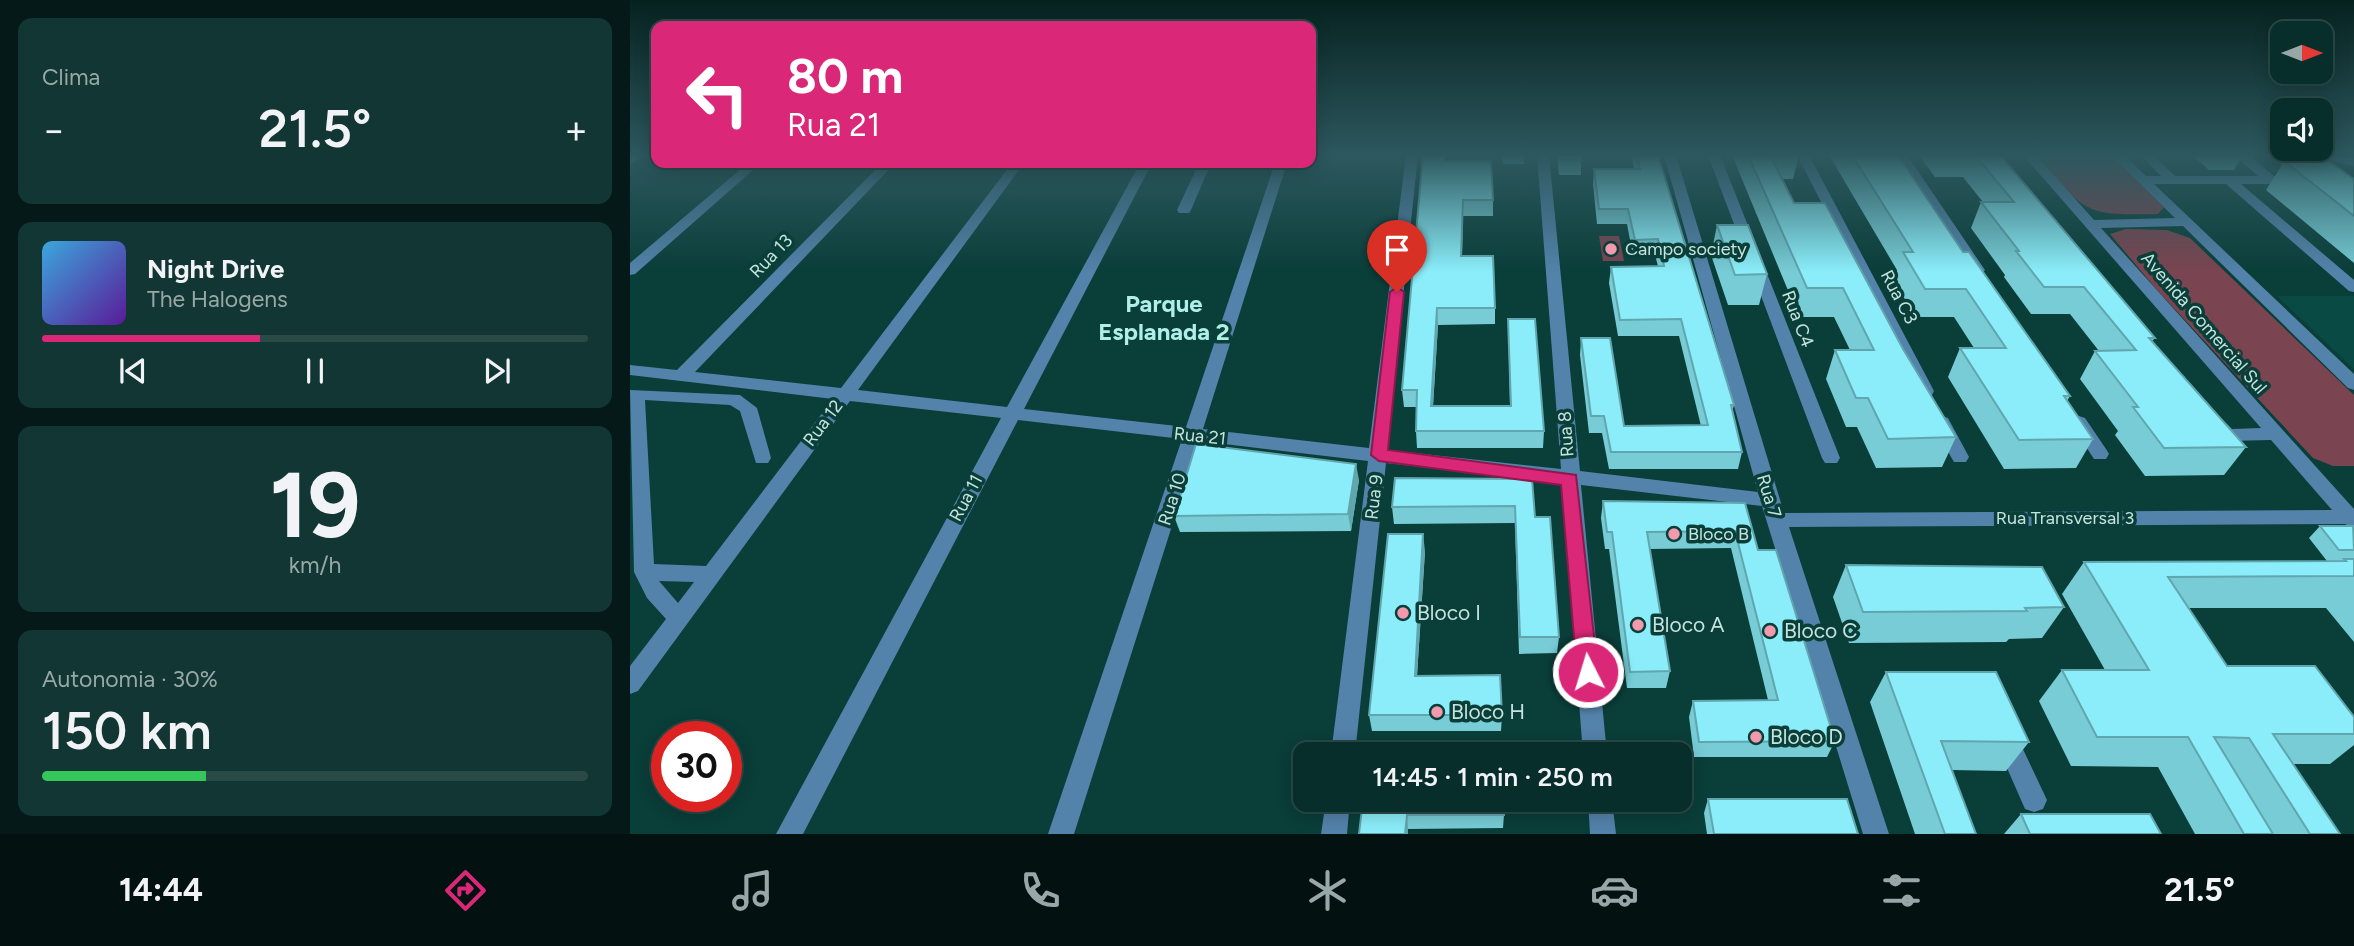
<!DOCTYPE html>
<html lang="pt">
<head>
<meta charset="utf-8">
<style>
  body { margin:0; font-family:Figtree,sans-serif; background:#113633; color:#f1f3f6; height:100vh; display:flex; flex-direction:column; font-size:26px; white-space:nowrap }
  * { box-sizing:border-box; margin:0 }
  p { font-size:23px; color:#98a8a9 }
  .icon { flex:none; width:38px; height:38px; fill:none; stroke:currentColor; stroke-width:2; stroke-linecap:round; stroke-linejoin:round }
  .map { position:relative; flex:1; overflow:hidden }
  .side { display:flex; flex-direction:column; gap:18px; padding:18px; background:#041918; width:630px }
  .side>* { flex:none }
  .hud { position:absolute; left:21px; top:21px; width:665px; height:147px; border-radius:14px; box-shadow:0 4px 18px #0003,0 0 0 2px #294a47; background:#db2777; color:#fff; overflow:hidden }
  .needle { width:46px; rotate:90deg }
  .controls { position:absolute; left:1640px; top:21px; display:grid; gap:14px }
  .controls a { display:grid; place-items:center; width:63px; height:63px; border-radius:14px; background:#082e2b; box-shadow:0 4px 18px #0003,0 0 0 2px #294a47; font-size:35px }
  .speed { position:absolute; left:21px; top:721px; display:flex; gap:14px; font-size:35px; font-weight:700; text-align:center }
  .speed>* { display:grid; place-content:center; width:91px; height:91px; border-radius:50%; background:#082e2b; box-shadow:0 4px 18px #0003,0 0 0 2px #294a47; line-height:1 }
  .speed .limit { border:10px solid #d22; background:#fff; color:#111 }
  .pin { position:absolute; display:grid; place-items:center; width:60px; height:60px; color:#fff; margin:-72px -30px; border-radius:50% 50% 50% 0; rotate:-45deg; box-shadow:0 0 7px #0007 }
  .pin .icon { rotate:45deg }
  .me { position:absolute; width:77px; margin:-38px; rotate:355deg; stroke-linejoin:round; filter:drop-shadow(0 0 5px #0008) }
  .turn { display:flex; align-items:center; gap:24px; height:147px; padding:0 21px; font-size:32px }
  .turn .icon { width:91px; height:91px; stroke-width:2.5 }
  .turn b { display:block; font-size:49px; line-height:60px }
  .big { font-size:52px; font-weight:600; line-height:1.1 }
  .side .card { flex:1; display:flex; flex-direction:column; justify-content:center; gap:10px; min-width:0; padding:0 24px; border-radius:14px; background:#113633 }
  .side .dial { align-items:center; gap:0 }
  .dial b { font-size:91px; line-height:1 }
  .song { display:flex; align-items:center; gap:21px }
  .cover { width:84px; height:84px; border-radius:10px; background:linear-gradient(135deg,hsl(200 70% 55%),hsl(270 70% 35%)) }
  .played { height:7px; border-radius:4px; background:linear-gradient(90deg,#db2777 40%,#294a47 40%) }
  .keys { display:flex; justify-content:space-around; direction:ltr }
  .heat { display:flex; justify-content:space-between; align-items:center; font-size:38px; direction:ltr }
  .charge { height:10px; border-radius:5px; background:linear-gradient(90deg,#34c759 30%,#294a47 0) }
  .trip { position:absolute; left:663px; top:742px; width:399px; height:70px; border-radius:14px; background:#082e2b; box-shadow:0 4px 18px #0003,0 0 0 2px #294a47; font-weight:600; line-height:70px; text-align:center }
  .dock { display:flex; height:112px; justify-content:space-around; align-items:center; background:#031211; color:#98a8a9 }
  .dock .icon { width:49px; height:49px }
  .dock .selected { color:#db2777 }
  .dock b { font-size:32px; color:#f1f3f6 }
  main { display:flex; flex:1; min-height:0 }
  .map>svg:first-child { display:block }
</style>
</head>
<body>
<main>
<section class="side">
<div class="card"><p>Clima</p>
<div class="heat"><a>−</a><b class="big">21.5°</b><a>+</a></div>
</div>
<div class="card">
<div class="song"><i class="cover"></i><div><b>Night Drive</b><p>The Halogens</p></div></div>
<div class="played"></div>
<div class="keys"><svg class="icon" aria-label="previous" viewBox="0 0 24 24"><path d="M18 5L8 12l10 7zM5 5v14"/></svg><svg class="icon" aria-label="pause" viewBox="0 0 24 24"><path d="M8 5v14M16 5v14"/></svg><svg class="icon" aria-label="next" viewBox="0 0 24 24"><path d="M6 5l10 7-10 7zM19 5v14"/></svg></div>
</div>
<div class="card dial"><b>19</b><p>km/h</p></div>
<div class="card"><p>Autonomia · 30%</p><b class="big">150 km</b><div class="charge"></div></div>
</section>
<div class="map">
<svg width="1724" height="834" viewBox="0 0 1724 834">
  <rect width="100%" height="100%" fill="#0a3e39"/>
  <path fill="#0a4a44" d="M1647,296H1724V369Z"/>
  <path fill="#7a4450" d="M1406,155H1481L1534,207L1528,214C1450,216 1456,211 1406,155Z
    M1496,229L1537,230L1560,238L1724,395V466H1703L1683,458L1526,289L1480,234Z
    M969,236H989L994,261H973Z"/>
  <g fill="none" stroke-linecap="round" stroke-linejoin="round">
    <path fill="#5382aa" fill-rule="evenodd" d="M0,155H14L0,165Z
      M776,155H788L757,450L931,469L907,155H919L950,471L1128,492L1034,155H1046L1154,513L1702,510L1641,440L1597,441C1589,439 1584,432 1579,425L1582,421C1592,418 1595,422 1602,429L1631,428L1393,155H1406L1464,220L1545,218L1481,155H1494L1516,176H1531L1510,155H1523L1545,176H1628L1604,155H1618L1644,176L1670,177V183L1665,184H1611L1724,280V292L1719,291L1596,184H1524L1724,374V390L1718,388L1553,226L1471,228L1724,509V529L1715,524L1159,527L1259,834H1233L1132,506L951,485L977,754H953L932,483L756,463L725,754H701L738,461L569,441L444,834H418L552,439L388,420L173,834H146L371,418L220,401L8,691L0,694V666L36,619L17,598L4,572L0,390L110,395L127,408L141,458L138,463H126L110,411L100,405L15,400L24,564L76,566L203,399L0,375V365L47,370L252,163H265L65,372L211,388L382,163H394L228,390L377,407L510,163H522L394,409L556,427L645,163H657L573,429L739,448ZM29,581L64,582L48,603Z
      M1078,155H1090L1210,458L1207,463H1195L1192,458Z
      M1167,155H1179L1304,391L1302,395L1296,397L1288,391Z
      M1265,155H1277L1355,270L1353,273H1343Z
      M1677,155L1724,158V166Z
      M118,163H131L5,274L0,275V263Z
      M569,163H581L561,210L559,213H549L547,210Z
      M1312,416L1318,418L1339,457L1336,462H1324L1321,457L1303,422Z
      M1449,416L1455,418L1476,449L1479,454L1476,459H1464L1440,422Z
      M1375,725L1383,728L1417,800L1413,809L1404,812L1395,809L1363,736L1367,728Z
      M696,800H720L717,834H691Z
      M958,800H982L986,834H960Z"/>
  </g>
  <path fill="#77ccd6" d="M872,155H894V164H873Z
    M927,155H951V175H929Z
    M1001,155H1028L1104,405L1102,412L1112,452L1108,469H979L972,433H959L950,355L951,338L994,426H1071L1049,336H988L979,283L981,267L1028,266L1025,255L1003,256L997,224H967L963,184L964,169H1004Z
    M1102,155H1169L1163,179H1152L1164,203L1273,349L1326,437L1312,467L1246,468L1227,427H1216L1196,379L1205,350H1220L1204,317H1169Z
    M1199,155H1268L1333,252L1440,396L1437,401L1463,439L1446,468L1374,469L1318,377L1330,348H1344L1324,317H1285L1264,280L1267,270Z
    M1289,155H1370L1525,338L1522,341L1616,447L1594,475L1515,476L1485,435L1488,431L1450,379L1465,351H1469L1440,314H1401L1374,277L1375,275L1341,228L1351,202H1353L1333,177H1305Z
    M1562,155H1613L1604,170H1579Z
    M1641,155H1690L1686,162L1724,179V263L1636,190L1652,165Z
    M816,161L863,200V216H833L832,256L865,308V324L808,325L803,406H880L878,319L914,431L913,448H787L786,431L787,407H774L772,390Z
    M1087,225L1137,274L1129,305H1098L1081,255Z
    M902,479L905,517L929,637L927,653L889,654L885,523L764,524L762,507Z
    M729,480L721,531L550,532L544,516Z
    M973,501L1115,503L1128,550L1205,741L1197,757H1064L1059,717L1063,701L1138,700L1101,548L1020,549L1040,671L1036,688H997L979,549H975L971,518Z
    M1690,526L1724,527V642L1696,608H1559L1597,666L1724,717V745L1700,764H1663L1710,834H1565L1528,767L1441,766L1409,701L1432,670H1475L1432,594L1454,562L1697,561L1679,538Z
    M795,551L787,676L872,715L871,731H742L739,715Z
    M1216,565L1434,607L1412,638L1379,639L1376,642L1219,643L1203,597Z
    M1256,672L1399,742L1376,771L1322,770L1346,834H1285L1240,702Z
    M1078,799L1228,834H1077L1074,813Z
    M733,800L874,815L873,828L778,829V834H729Z
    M1391,814L1531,834H1374Z"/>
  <path fill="#61a6ae" d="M807,308L808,325L802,423L801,406Z
    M726,464L729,480L721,531L718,514Z
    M793,534L795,551L786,692L785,676Z
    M777,815L778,829V834H775Z"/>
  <path fill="#8aedf9" stroke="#61a6ae" stroke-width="2" d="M793,155H815L814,161H861L863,200H833L831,256H863L865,308H807L801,406H881L878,319H905L914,431H786L787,390H772Z
    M930,155H951L952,160H930Z
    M1006,155H1028L1104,405H1101L1112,452H981L974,416H961L951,338H980L994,426L1078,425L1051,319L990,320L981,267L1034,266L1028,239L1005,240L998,209H969L964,169H1010Z
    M1118,155H1140L1164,203H1195L1273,349L1326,437L1258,439L1238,398H1226L1205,350H1244L1213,288H1177Z
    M1222,155H1268L1333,252H1339L1440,396H1434L1463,439L1389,440L1330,348H1376L1336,289H1295L1273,252H1283Z
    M1345,155H1370L1525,338H1519L1616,447L1534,448L1503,407H1508L1465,351L1506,350L1454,287H1414L1386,251H1389L1351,202H1384Z
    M1654,161L1700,162L1724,179V216Z
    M1087,225H1118L1137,274L1105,275Z
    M566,444L726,464L718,514L544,516Z
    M765,478L902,479L905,517H920L929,637H890L885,506L762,507Z
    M973,501L1115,503L1128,550H1146L1205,741L1069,742L1063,701L1148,700L1105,531L1017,532L1040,671L1000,672L982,532H977Z
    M1690,526H1723L1724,550H1709Z
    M758,534H793L785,676L870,675L872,715H739Z
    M1714,559H1724V576L1538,577L1597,666H1685L1724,717V734H1643L1710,834H1680L1619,738L1584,737L1643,834H1614L1558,737H1467L1432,670H1519L1454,562L1716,561Z
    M1216,565L1412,567L1434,607L1395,608L1397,611L1233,612Z
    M1256,672H1366L1399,742L1311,741L1346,834H1315Z
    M1078,799H1217L1228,834H1084Z
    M733,800H873L874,815H777L775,834H729Z
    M1391,814H1520L1531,834H1400Z"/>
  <linearGradient id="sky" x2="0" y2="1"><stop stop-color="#06221f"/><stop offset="0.57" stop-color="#2d585f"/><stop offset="1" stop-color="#2d585f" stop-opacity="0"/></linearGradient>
  <rect width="1724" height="272" fill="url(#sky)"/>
  <path fill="#db2777" stroke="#8e194d" stroke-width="2" d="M767,287L774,292L758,450L946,475L968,672L965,678L958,681L950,678L947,672L931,485L749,461L741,455L760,292Z"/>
  <g fill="#f29aad" stroke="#0a3e39" stroke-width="2.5">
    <circle cx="981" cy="249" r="7"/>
    <circle cx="1044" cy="534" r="7"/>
    <circle cx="773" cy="613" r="7"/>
    <circle cx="1008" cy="625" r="7"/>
    <circle cx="1140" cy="631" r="7"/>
    <circle cx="807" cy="712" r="7"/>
    <circle cx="1126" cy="737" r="7"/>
  </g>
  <g text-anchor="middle" stroke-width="7" stroke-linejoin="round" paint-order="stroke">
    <g font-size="18" fill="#c5e4df" stroke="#0a3e39" text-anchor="start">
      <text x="995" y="255">Campo society</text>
      <text x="1058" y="540">Bloco B</text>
    </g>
    <g font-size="18" fill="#c5e4df" stroke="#0a3e39">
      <text transform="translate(141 256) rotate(-46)" y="6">Rua 13</text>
      <text transform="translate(1269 297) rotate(62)" y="6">Rua C3</text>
      <text transform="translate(1168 319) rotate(69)" y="6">Rua C4</text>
      <text transform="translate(1574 323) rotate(49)" y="6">Avenida Comercial Sul</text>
      <text transform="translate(193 423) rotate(-53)" y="6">Rua 12</text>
      <text transform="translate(936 434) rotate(-94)" y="6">Rua 8</text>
      <text transform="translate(570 436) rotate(6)" y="6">Rua 21</text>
      <text transform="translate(1139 496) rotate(73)" y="6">Rua 7</text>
      <text transform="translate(744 497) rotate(-83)" y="6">Rua 9</text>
      <text transform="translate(336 498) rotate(-62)" y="6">Rua 11</text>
      <text transform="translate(542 499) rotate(-72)" y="6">Rua 10</text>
      <text x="1435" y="524">Rua Transversal 3</text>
    </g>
    <g font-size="21" fill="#c5e4df" stroke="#0a3e39" text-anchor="start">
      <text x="787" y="620">Bloco I</text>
      <text x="1022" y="632">Bloco A</text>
      <text x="1154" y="638">Bloco C</text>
      <text x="821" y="719">Bloco H</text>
      <text x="1140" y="744">Bloco D</text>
    </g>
    <g font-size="24" font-weight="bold" fill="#afefe7" stroke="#0a3e39">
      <text x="534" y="312">Parque<tspan x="534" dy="28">Esplanada 2</tspan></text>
    </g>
  </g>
</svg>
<div class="controls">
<a><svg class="needle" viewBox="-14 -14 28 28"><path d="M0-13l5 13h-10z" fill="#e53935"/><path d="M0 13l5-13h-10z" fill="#98a8a9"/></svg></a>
<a><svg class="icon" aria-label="sound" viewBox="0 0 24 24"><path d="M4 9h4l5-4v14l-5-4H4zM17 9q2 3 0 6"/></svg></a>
</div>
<div class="speed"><div class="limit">30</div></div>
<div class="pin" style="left:767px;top:292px;background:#d93025"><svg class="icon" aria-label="arrive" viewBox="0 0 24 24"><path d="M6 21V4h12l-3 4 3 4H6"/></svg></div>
<svg class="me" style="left:958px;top:672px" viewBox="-20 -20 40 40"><circle r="17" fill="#db2777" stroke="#fff" stroke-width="3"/><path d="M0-11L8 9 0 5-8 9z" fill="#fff"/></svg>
<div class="trip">14:45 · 1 min · 250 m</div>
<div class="hud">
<div class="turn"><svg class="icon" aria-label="left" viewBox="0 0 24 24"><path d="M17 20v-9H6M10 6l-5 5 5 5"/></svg><div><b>80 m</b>Rua 21</div></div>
</div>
</div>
</main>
<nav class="dock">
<b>14:44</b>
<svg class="icon selected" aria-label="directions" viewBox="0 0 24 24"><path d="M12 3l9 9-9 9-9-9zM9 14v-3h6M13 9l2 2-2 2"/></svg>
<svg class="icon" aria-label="music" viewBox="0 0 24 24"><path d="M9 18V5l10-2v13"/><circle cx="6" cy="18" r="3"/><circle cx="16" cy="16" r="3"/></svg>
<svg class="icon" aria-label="phone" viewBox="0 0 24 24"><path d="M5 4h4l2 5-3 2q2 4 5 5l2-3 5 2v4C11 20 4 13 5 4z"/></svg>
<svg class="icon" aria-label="climate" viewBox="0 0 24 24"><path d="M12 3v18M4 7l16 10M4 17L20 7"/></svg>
<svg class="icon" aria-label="car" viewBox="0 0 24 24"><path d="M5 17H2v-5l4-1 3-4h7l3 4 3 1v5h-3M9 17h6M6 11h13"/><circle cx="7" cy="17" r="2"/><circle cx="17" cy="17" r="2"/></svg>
<svg class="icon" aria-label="filters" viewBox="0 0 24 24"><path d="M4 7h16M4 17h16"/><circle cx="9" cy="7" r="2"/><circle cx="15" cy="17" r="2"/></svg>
<b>21.5°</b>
</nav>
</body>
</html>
